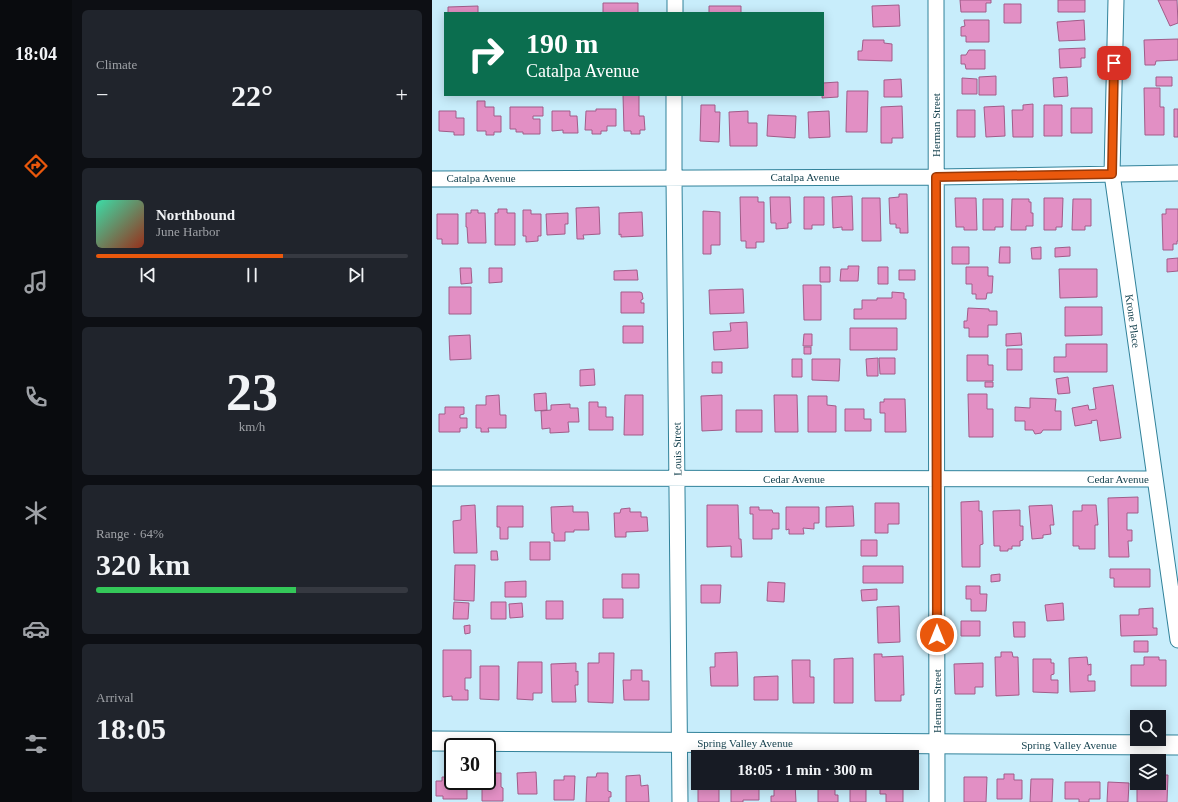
<!DOCTYPE html>
<html lang="en">
<head>
<meta charset="utf-8">
<style>
  body { margin:0; font-family:Georgia,serif; background:#20242c; color:#f1f3f6; height:100vh; display:flex; flex-direction:column; font-size:15px; white-space:nowrap }
  * { box-sizing:border-box; margin:0 }
  p { font-size:13px; color:#9ea1a6 }
  .icon { flex:none; width:22px; height:22px; fill:none; stroke:currentColor; stroke-width:2; stroke-linecap:round; stroke-linejoin:round }
  .map { position:relative; flex:1; overflow:hidden }
  .details { display:flex; flex-direction:column; gap:10px; padding:10px; background:#0d0f14; width:360px }
  .details>* { flex:none }
  .guide { position:absolute; left:12px; top:12px; width:380px; height:84px; border-radius:0px; box-shadow:0 2px 10px #0003; background:#0b6e4f; color:#fff; overflow:hidden }
  .buttons { position:absolute; left:698px; top:710px; display:grid; gap:8px }
  .buttons a { display:grid; place-items:center; width:36px; height:36px; border-radius:0px; background:#171b24; box-shadow:0 2px 10px #0003; font-size:20px }
  .speed { position:absolute; left:12px; top:738px; display:flex; gap:8px; font-size:20px; font-weight:700; text-align:center }
  .speed>* { display:grid; place-content:center; width:52px; height:52px; border-radius:50%; background:#171b24; box-shadow:0 2px 10px #0003; line-height:1 }
  .speed .limit { border:2px solid #111; border-radius:6px; background:#fff; color:#111 }
  .pin { position:absolute; display:grid; place-items:center; width:34px; height:34px; color:#fff; margin:-17px; border-radius:8px; box-shadow:0 2px 6px #0006 }
  .me { position:absolute; width:44px; margin:-22px; rotate:0deg; stroke-linejoin:round; filter:drop-shadow(0 0 3px #0008) }
  .turn { display:flex; align-items:center; gap:14px; height:84px; padding:0 16px; font-size:18px }
  .turn .icon { width:52px; height:52px; stroke-width:2.5 }
  .turn b { display:block; font-size:28px; line-height:34px }
  .big { font-size:30px; font-weight:600; line-height:1.1 }
  .details .widget { flex:1; display:flex; flex-direction:column; justify-content:center; gap:6px; min-width:0; padding:0 14px; border-radius:6px; background:#20242c }
  .details .dial { align-items:center; gap:0 }
  .dial b { font-size:52px; line-height:1 }
  .song { display:flex; align-items:center; gap:12px }
  .cover { width:48px; height:48px; border-radius:6px; background:linear-gradient(135deg,hsl(160 70% 55%),hsl(10 70% 35%)) }
  .played { height:4px; border-radius:2px; background:linear-gradient(90deg,#ea580c 60%,#363941 60%) }
  .keys { display:flex; justify-content:space-around; direction:ltr }
  .heat { display:flex; justify-content:space-between; align-items:center; font-size:22px; direction:ltr }
  .charge { height:6px; border-radius:3px; background:linear-gradient(90deg,#34c759 64%,#363941 0) }
  .trip { position:absolute; left:259px; top:750px; width:228px; height:40px; border-radius:0px; background:#171b24; box-shadow:0 2px 10px #0003; font-weight:600; line-height:40px; text-align:center }
  main { display:flex; flex:1; min-height:0 }
  .menu { display:flex; flex-direction:column; width:72px; justify-content:space-around; align-items:center; background:#090b0e; color:#9ea1a6 }
  .menu .icon { width:28px; height:28px }
  .menu .selected { color:#ea580c }
  .menu b { font-size:18px; color:#f1f3f6 }
  .map>svg:first-child { display:block }
</style>
</head>
<body>
<main>
<nav class="menu">
<b>18:04</b>
<svg class="icon selected" aria-label="directions" viewBox="0 0 24 24"><path d="M12 3l9 9-9 9-9-9zM9 14v-3h6M13 9l2 2-2 2"/></svg>
<svg class="icon" aria-label="music" viewBox="0 0 24 24"><path d="M9 18V5l10-2v13"/><circle cx="6" cy="18" r="3"/><circle cx="16" cy="16" r="3"/></svg>
<svg class="icon" aria-label="phone" viewBox="0 0 24 24"><path d="M5 4h4l2 5-3 2q2 4 5 5l2-3 5 2v4C11 20 4 13 5 4z"/></svg>
<svg class="icon" aria-label="climate" viewBox="0 0 24 24"><path d="M12 3v18M4 7l16 10M4 17L20 7"/></svg>
<svg class="icon" aria-label="car" viewBox="0 0 24 24"><path d="M5 17H2v-5l4-1 3-4h7l3 4 3 1v5h-3M9 17h6M6 11h13"/><circle cx="7" cy="17" r="2"/><circle cx="17" cy="17" r="2"/></svg>
<svg class="icon" aria-label="filters" viewBox="0 0 24 24"><path d="M4 7h16M4 17h16"/><circle cx="9" cy="7" r="2"/><circle cx="15" cy="17" r="2"/></svg>
</nav>
<section class="details">
<div class="widget"><p>Climate</p>
<div class="heat"><a>−</a><b class="big">22°</b><a>+</a></div>
</div>
<div class="widget">
<div class="song"><i class="cover"></i><div><b>Northbound</b><p>June Harbor</p></div></div>
<div class="played"></div>
<div class="keys"><svg class="icon" aria-label="previous" viewBox="0 0 24 24"><path d="M18 5L8 12l10 7zM5 5v14"/></svg><svg class="icon" aria-label="pause" viewBox="0 0 24 24"><path d="M8 5v14M16 5v14"/></svg><svg class="icon" aria-label="next" viewBox="0 0 24 24"><path d="M6 5l10 7-10 7zM19 5v14"/></svg></div>
</div>
<div class="widget dial"><b>23</b><p>km/h</p></div>
<div class="widget"><p>Range · 64%</p><b class="big">320 km</b><div class="charge"></div></div>
<div class="widget"><p>Arrival</p><b class="big">18:05</b></div>
</section>
<div class="map">
<svg width="746" height="802" viewBox="0 0 746 802">
  <rect width="100%" height="100%" fill="#c8edfb"/>
  <path fill="#e28fc4" stroke="#a15c89" d="M528,0H559V3H554V12H529Z
    M626,0H653V12H626Z
    M726,0H745L746,23L738,26Z
    M171,3H206V13H171Z
    M572,4H589V23H572Z
    M467,5L468,26L441,27L440,6Z
    M46,6V13H16V7Z
    M277,6H309V13H277Z
    M532,20H557V42H534V36H529V27L533,26Z
    M652,20L653,40L627,41L625,22Z
    M746,39V60L724,61L723,65H713L712,40Z
    M431,40H452V43L460,44V61L426,60V51H430Z
    M653,48V58H649V67L628,68L627,49Z
    M537,50H553V69H534L533,64H529V55H534Z
    M564,76V95H547V77Z
    M635,77L636,96L622,97L621,78Z
    M724,77H740V86H724Z
    M530,78L545,79V94H530Z
    M469,79L470,97H452V80Z
    M406,82V97L390,98L391,83Z
    M712,88H728V107H732V135H713Z
    M415,91H436L435,132H414Z
    M191,95H207V116H212L213,130H208V134H199V131H192Z
    M45,101H53V107H62V116H69V132H62V135H54V131H45Z
    M601,104V137H581L580,110H591V105Z
    M269,105H283V112H288L287,142L268,141Z
    M612,105H630V136H612Z
    M470,106L471,138H460V143H449V107Z
    M572,106L573,136L554,137L552,107Z
    M78,107H111V116H101V119H108V134H91V132H84V129H78Z
    M639,108H660V133H639Z
    M164,109H184V126H175V131H169V134H160V130H153L154,111H164Z
    M742,109H746V137H742Z
    M525,110H543V137H525Z
    M7,111H24V118H32V135H22V132L7,131Z
    M120,111H138V116H145L146,133H131V130L120,131Z
    M316,111V123H325V146H298L297,112Z
    M397,111L398,137L377,138L376,112Z
    M336,115L364,116L363,138L335,136Z
    M467,194H475L476,233H468V228H464V224H458L457,198L467,197Z
    M420,196L421,230H410V227L401,228L400,197Z
    M308,197H326V202H332V242H324V248H314V241H309Z
    M338,197H358L359,223H356V228L344,229V223H339Z
    M372,197H392V225H380V229H372Z
    M430,198H448L449,241H430Z
    M523,198H544L545,230H532V227H524Z
    M612,198H631L630,227H624V230H612Z
    M551,199H571V227H563V230H551Z
    M580,199H597V202H599V213H601V226H594V230H579Z
    M641,199H659V226H653V230H640Z
    M167,207L168,234L151,235L152,239H145L144,208Z
    M66,209H75V213H83V245H63V213H66Z
    M734,209H746V241H745V244H741V250H731L730,214H734Z
    M39,210H46V213H53L54,243H36L35,227H34V213H39Z
    M91,210H99V214H109V236H106V241L94,242V236H91Z
    M271,211L288,212V245H279V254H271Z
    M210,212L211,236L189,237V234L187,235V213Z
    M136,213V224H133V234L115,235L114,214Z
    M5,214H26V244H10V239H5Z
    M520,247H537V264H520Z
    M568,247H578V263H567Z
    M609,247V259H600L599,248Z
    M638,247V256L623,257V248Z
    M746,258V271L735,272V259Z
    M416,266H427L426,281H408L409,269H416Z
    M388,267H398V282H388Z
    M446,267H456V284H446Z
    M534,267H556V276H561L560,293H555L554,299H544V294H540V284H534Z
    M28,268H39L40,283L29,284Z
    M57,268H70V282L57,283Z
    M627,269H665V297L628,298Z
    M205,270L206,280H182V271Z
    M467,270H483V280H467Z
    M371,285H389V320H372Z
    M17,287H39V314H17Z
    M311,289L312,313L278,314L277,290Z
    M189,292H208L210,293L211,299L209,300V303H212V313H189Z
    M460,292L472,293V299H474V319H422V309H430V300H445V298H460Z
    M633,307H670V335L633,336Z
    M536,308L557,309V311H565V325H556V337H537V328H532V321H535Z
    M315,322L316,348L282,350L281,332L299,331L298,323Z
    M191,326H211V343H191Z
    M418,328H465V350H418Z
    M589,333L590,345L574,346V334Z
    M372,334H380V346H371Z
    M38,335L39,359L18,360L17,336Z
    M634,344H675V372H622V357H634Z
    M372,347H379V354H372Z
    M575,349H590V370H575Z
    M535,355H556V365H561V381H535Z
    M446,358V376H435L434,359Z
    M447,358H463V374H448Z
    M360,359H370V377H360Z
    M380,359H408L407,381L380,380Z
    M280,362H290V373H280Z
    M162,369L163,385L148,386V370Z
    M636,377L638,393L626,394L624,379Z
    M553,382H561V387H553Z
    M681,385L689,438L668,441L665,420L659,421L660,423L643,426L640,408L656,405L657,410L664,409L661,388Z
    M114,393L115,410L103,411L102,394Z
    M536,394H555V409H561V437H537Z
    M67,395L68,415H74V428H56L57,432H49V428H44V405H54V396Z
    M193,395H211V435H192Z
    M290,395V430L270,431L269,396Z
    M342,395H365L366,432H343Z
    M376,396H395V405L404,406V432H376Z
    M598,398L624,399L623,411H629V430H611L609,433L603,434L601,430H593V421H583V407L598,408Z
    M452,399H473L474,432H453V413H448V402H452Z
    M157,402H166V407H174V417H181V430H157Z
    M138,404V408H146L147,422H136L137,432L118,433V428L110,429L109,411L119,410V405Z
    M13,407H32V414L28,415V418H35V428H28V432H7V414H13Z
    M413,409H432V419H439V431H413Z
    M304,410H330V432H304Z
    M706,497V513H695V530H700V541H696L697,557H677L676,498Z
    M547,501V511H550L551,544L548,545V567H530L529,502Z
    M443,503H467V524H456V533H443Z
    M43,505L45,553H22L21,521L29,520V506Z
    M275,505H306L307,539H309L310,557H299V546L275,547Z
    M620,505L622,525H618L619,534L611,535V538L600,539L597,506Z
    M650,505H664L666,525H663V549H647V546H641V511H650Z
    M65,506H91V527H76V539H68V527H65Z
    M141,506V512H156L157,530H142V532H133V541H122V533H120L119,507Z
    M421,506L422,526L394,527V507Z
    M318,507H327V510H340L341,513H347V529H340V539H321V514H318Z
    M354,507H387V523H382V529L371,528L372,534H357V529L354,530Z
    M198,508V512H209V517H215L216,531L194,532V537H183L182,513H188L189,509Z
    M588,510V526H591V540L588,541V546H580V549H576V551H568V546H562L561,511Z
    M429,540H445V556H429Z
    M98,542H118V560H98Z
    M59,551H65L66,560H59Z
    M23,565H43L42,601L22,600Z
    M431,566H471V583H431Z
    M678,569H718V587H682V578H678Z
    M190,574H207V588H190Z
    M568,574V581L559,582V575Z
    M94,581V597H73V582Z
    M336,582L353,583L352,602L335,601Z
    M269,585H289L288,603H269Z
    M534,586H548V594H555L554,611H539V599H534Z
    M445,589V600L430,601L429,590Z
    M171,599H191V618H171Z
    M114,601H131V619H114Z
    M22,602L37,603L36,619H21Z
    M59,602H74V619H59Z
    M90,603L91,617L78,618L77,604Z
    M631,603L632,620L615,621L613,605Z
    M467,606L468,642L446,643L445,607Z
    M721,608V628H725V635L689,636L688,615H707V609Z
    M529,621H548V636H529Z
    M581,622H593V637H582Z
    M38,625V633L33,634L32,626Z
    M702,641H716V652H702Z
    M11,650H39V678H33V690H36V700H20V696L11,697Z
    M305,652L306,686H279L278,667H283V653Z
    M569,652H580L581,657H586L587,695L564,696L563,657H569Z
    M167,653H182L181,703L156,702V663H167Z
    M442,654H450V657L471,656L472,695H469V701H443Z
    M655,657L656,665L659,664V675H656V681H663V691L638,692L637,658Z
    M712,657H727V660H734V686H699V665H712Z
    M421,658V703H402V659Z
    M601,659H619V663H622V674L619,675V680H626V693L601,692Z
    M360,660H378V677H382V703H361Z
    M86,662H110V693H101V700L85,699Z
    M144,663V672L146,671V685H143L144,702H120L119,664Z
    M551,663V687H543V694H523L522,664Z
    M48,666H67V700L48,699Z
    M199,670H210V681H217V700H192L191,680H199Z
    M346,676V700H322V677Z
    M104,772L105,794H86L85,773Z
    M55,773H69V787L71,788V801H50V781H55Z
    M165,773H176V791L179,792V797H177V802H154L155,777H164Z
    M261,773H266V783H287V802H266V785H261Z
    M572,774H582V780H590V799H565V779H572Z
    M208,775L209,786L216,785L217,802H194V776Z
    M705,775V783H727V775H736L735,802H705Z
    M132,776H143L142,800H122V780H132Z
    M10,777H21V781H35V799H11V796H4V781H10Z
    M532,777H555L554,802H532Z
    M599,779H621L620,802H598Z
    M633,782H668V799H657V802H647V799H633Z
    M676,782L697,783L696,802H675Z
    M299,783H327V800H311V802H299Z
    M347,783H363L364,802H339V796H342V785H347Z
    M418,783H434V802H418Z
    M386,785H403V795H406V802H386Z
    M448,786H471V802H454V794H448Z"/>
  <g fill="none" stroke-linecap="round" stroke-linejoin="round">
    <g stroke="#31829a" stroke-width="17">
      <path id="minor" d="M504,0L505,802
        M684,0L680,174L746,640
        M243,13V0
        M242,95V178L248,802
        M0,179L504,177L746,173
        M0,478L723,479"/>
    </g>
    <g stroke="#31829a" stroke-width="21">
      <path id="tertiary" d="M0,741L746,745"/>
    </g>
    <use href="#minor" stroke="#fff" stroke-width="15"/>
    <use href="#tertiary" stroke="#fff" stroke-width="19"/>
  </g>
  <g fill="none" stroke-linecap="round" stroke-linejoin="round">
    <g stroke="#983908" stroke-width="10">
      <path id="route" d="M505,635L504,177L680,174L682,63"/>
    </g>
    <use href="#route" stroke="#ea580c" stroke-width="7"/>
  </g>
  <g text-anchor="middle" stroke-width="4" stroke-linejoin="round" paint-order="stroke">
    <g font-size="11" fill="#123f4c" stroke="#fff">
      <text transform="translate(504 125) rotate(-90)" y="4">Herman Street</text>
      <text x="373" y="181">Catalpa Avenue</text>
      <text x="49" y="182">Catalpa Avenue</text>
      <text transform="translate(701 321) rotate(82)" y="4">Krone Place</text>
      <text transform="translate(245 449) rotate(-91)" y="4">Louis Street</text>
      <text x="362" y="483">Cedar Avenue</text>
      <text x="686" y="483">Cedar Avenue</text>
      <text transform="translate(505 701) rotate(-90)" y="4">Herman Street</text>
      <text x="313" y="747">Spring Valley Avenue</text>
      <text x="637" y="749">Spring Valley Avenue</text>
    </g>
  </g>
</svg>
<div class="buttons">
<a><svg class="icon" aria-label="search" viewBox="0 0 24 24"><circle cx="10" cy="10" r="6"/><path d="M15 15l6 6"/></svg></a>
<a><svg class="icon" aria-label="layers" viewBox="0 0 24 24"><path d="M12 4l9 5-9 5-9-5zM3 14l9 5 9-5"/></svg></a>
</div>
<div class="speed"><div class="limit">30</div></div>
<div class="pin" style="left:682px;top:63px;background:#d93025"><svg class="icon" aria-label="arrive" viewBox="0 0 24 24"><path d="M6 21V4h12l-3 4 3 4H6"/></svg></div>
<svg class="me" style="left:505px;top:635px" viewBox="-20 -20 40 40"><circle r="17" fill="#ea580c" stroke="#fff" stroke-width="3"/><path d="M0-11L8 9 0 5-8 9z" fill="#fff"/></svg>
<div class="trip">18:05 · 1 min · 300 m</div>
<div class="guide">
<div class="turn"><svg class="icon" aria-label="right" viewBox="0 0 24 24"><path d="M7 20v-9h11M14 6l5 5-5 5"/></svg><div><b>190 m</b>Catalpa Avenue</div></div>
</div>
</div>
</main>
</body>
</html>
